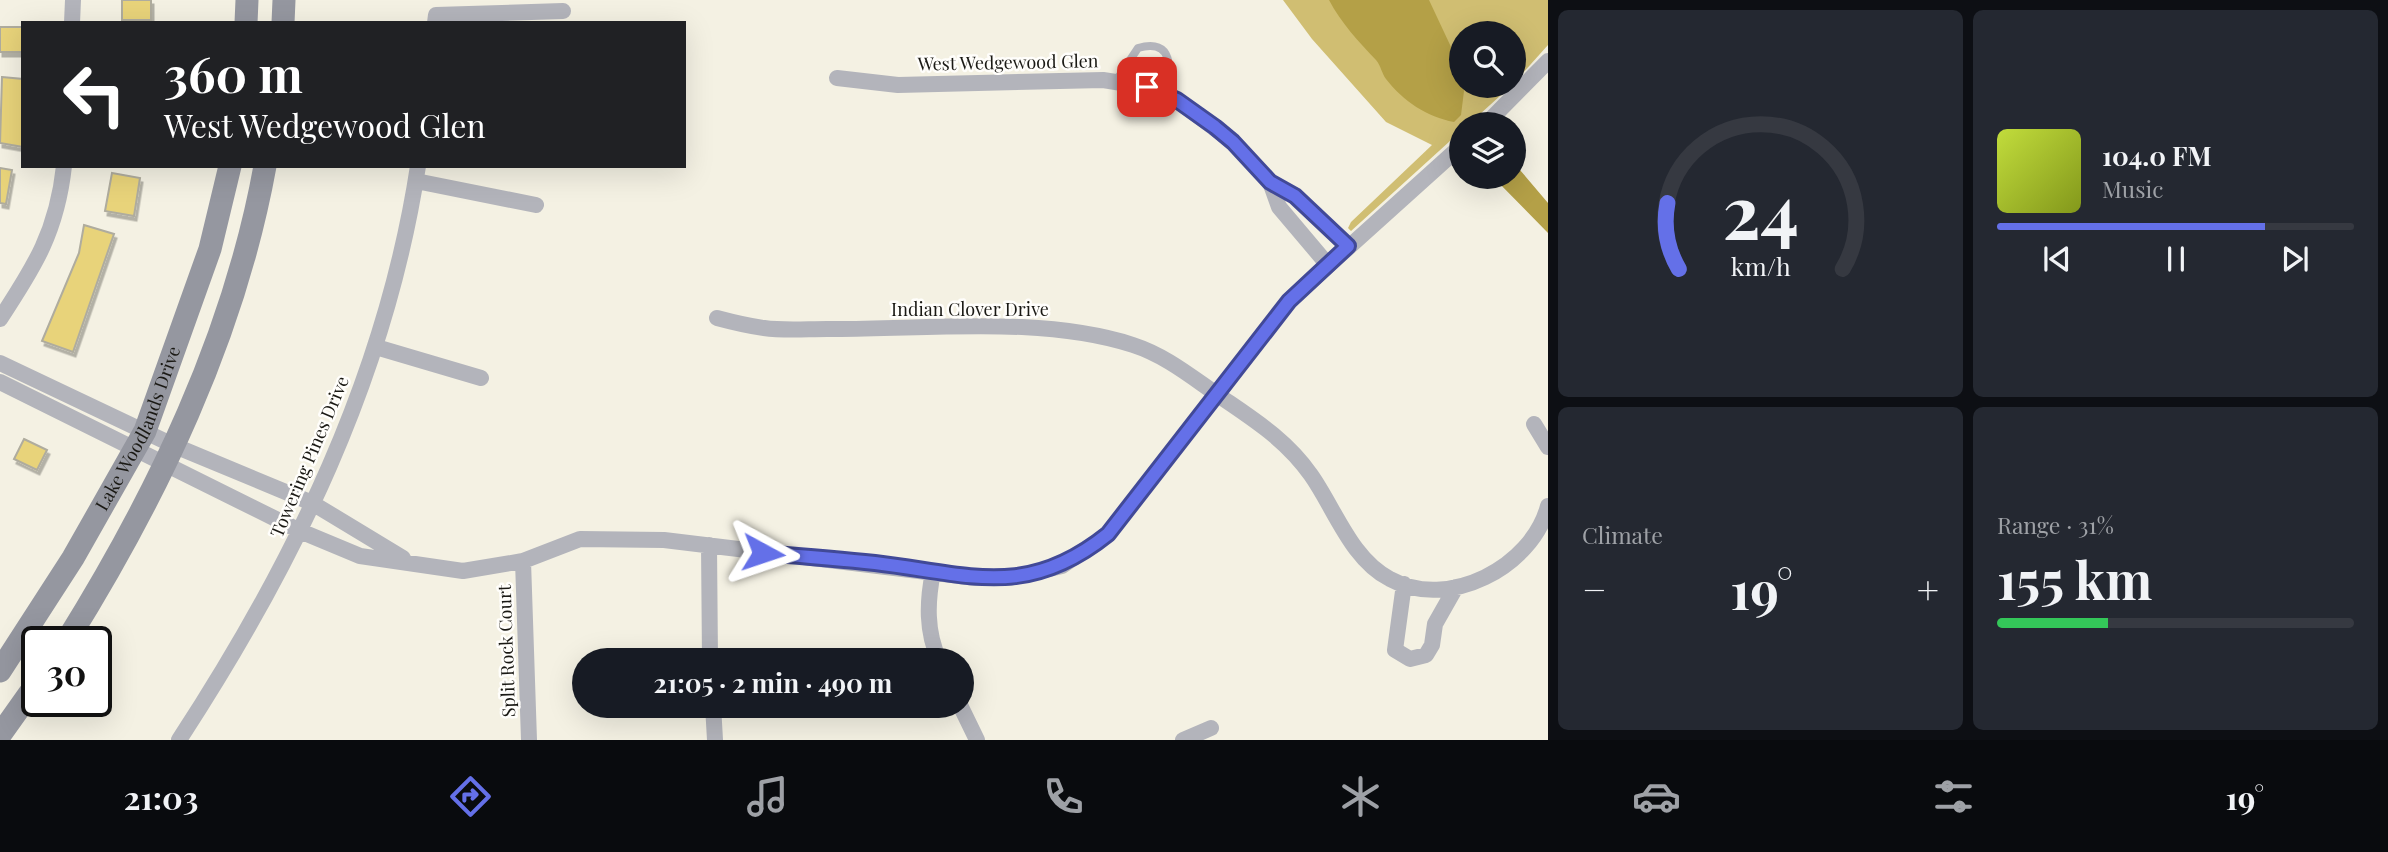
<!DOCTYPE html>
<html lang="en">
<head>
<meta charset="utf-8">
<style>
  body { margin:0; font-family:"Playfair Display",serif; background:#242831; color:#f1f3f6; height:100vh; display:flex; flex-direction:column; font-size:26px; white-space:nowrap }
  * { box-sizing:border-box; margin:0 }
  p { font-size:23px; color:#9ea1a6 }
  .icon { flex:none; width:38px; height:38px; fill:none; stroke:currentColor; stroke-width:2; stroke-linecap:round; stroke-linejoin:round }
  .map { position:relative; flex:1; overflow:hidden }
  .drawer { display:flex; flex-direction:column; gap:10px; padding:10px; background:#0d0f14; width:840px }
  .drawer>* { flex:none }
  .hud { position:absolute; left:21px; top:21px; width:665px; height:147px; border-radius:0px; box-shadow:0 7px 28px #0002; background:#202124; color:#fff; overflow:hidden }
  .fabs { position:absolute; left:1449px; top:21px; display:grid; gap:14px }
  .fabs a { display:grid; place-items:center; width:77px; height:77px; border-radius:50%; background:#171b24; box-shadow:0 7px 28px #0002; font-size:35px }
  .speed { position:absolute; left:21px; top:626px; display:flex; gap:14px; font-size:35px; font-weight:700; text-align:center }
  .speed>* { display:grid; place-content:center; width:91px; height:91px; border-radius:50%; background:#171b24; box-shadow:0 7px 28px #0002; line-height:1 }
  .speed .limit { border:4px solid #111; border-radius:10px; background:#fff; color:#111 }
  .pin { position:absolute; display:grid; place-items:center; width:60px; height:60px; color:#fff; margin:-30px; border-radius:14px; box-shadow:0 4px 10px #0006 }
  .me { position:absolute; width:77px; margin:-38px; rotate:95deg; stroke-linejoin:round; filter:drop-shadow(0 0 5px #0008) }
  .turn { display:flex; align-items:center; gap:24px; height:147px; padding:0 28px; font-size:32px }
  .turn .icon { width:91px; height:91px; stroke-width:2.5 }
  .turn b { display:block; font-size:49px; line-height:60px }
  .big { font-size:52px; font-weight:700; line-height:1.1 }
  .drawer .widget { flex:1; display:flex; flex-direction:column; justify-content:center; gap:10px; min-width:0; padding:0 24px; border-radius:10px; background:#242831 }
  .drawer .dial { align-items:center; gap:0 }
  .dial svg { height:182px; overflow:visible; fill:none; stroke:#363941; stroke-width:7; stroke-linecap:round; text-anchor:middle }
  .dial text { fill:#f1f3f6; stroke:none }
  .song { display:flex; align-items:center; gap:21px }
  .cover { width:84px; height:84px; border-radius:10px; background:linear-gradient(135deg,hsl(70 70% 55%),hsl(70 70% 35%)) }
  .played { height:7px; border-radius:4px; background:linear-gradient(90deg,#6470e8 75%,#363941 75%) }
  .keys { display:flex; justify-content:space-around; direction:ltr }
  .heat { display:flex; justify-content:space-between; align-items:center; font-size:38px; direction:ltr }
  .charge { height:10px; border-radius:5px; background:linear-gradient(90deg,#34c759 31%,#363941 0) }
  .drawer .tiles { flex:1; display:grid; gap:10px; grid-template-columns:repeat(2,1fr) }
  .trip { position:absolute; left:572px; top:648px; width:402px; height:70px; border-radius:35px; background:#171b24; box-shadow:0 7px 28px #0002; font-weight:700; line-height:70px; text-align:center }
  .tabs { display:flex; height:112px; justify-content:space-around; align-items:center; background:#090b0e; color:#9ea1a6 }
  .tabs .icon { width:49px; height:49px }
  .tabs .on { color:#6470e8 }
  .tabs b { font-size:32px; color:#f1f3f6 }
  main { display:flex; flex:1; min-height:0 }
  .map>svg:first-child { display:block }
</style>
</head>
<body>
<main>
<div class="map">
<svg width="1548" height="740" viewBox="0 0 1548 740">
  <defs>
    <filter id="shadow"><feDropShadow dx="2.5" dy="4.5" stdDeviation="0" flood-color="#0004"/></filter>
  </defs>
  <rect width="100%" height="100%" fill="#f4f1e3"/>
  <path fill="#d0be72" d="M1283,0H1548V45L1514,83V33H1461V86H1511L1469,124H1461V131L1351,231L1348,228L1351,222L1432,145L1386,122L1312,39Z"/>
  <path fill="#b4a047" d="M1329,0H1429L1459,64L1464,91L1461,115L1454,122C1427,117 1403,101 1386,79C1382,74 1381,66 1376,60C1359,42 1341,23 1329,0Z
    M1514,163L1548,203V233L1493,177H1514Z"/>
  <path fill="#e8d37a" stroke="#afac9e" stroke-width="2" filter="url(#shadow)" d="M122,0H151V20H122Z
    M0,27H23V52H0Z
    M2,77L23,79V147L0,143Z
    M0,168L12,170L6,204L0,203Z
    M112,173L140,178L134,216L105,211Z
    M84,225L114,234L73,352L42,341L79,253Z
    M24,439L47,450L37,470L14,459Z"/>
  <g fill="none" stroke-linecap="round" stroke-linejoin="round">
    <path stroke="#b3b4bb" stroke-width="8" d="M1116,81L1138,48C1174,38 1172,69 1163,93"/>
    <path stroke="#b3b4bb" stroke-width="16" d="M72,23L73,0
      M435,23L436,15L563,11
      M837,78L898,85L1103,80L1147,87L1177,100L1233,142L1270,182L1295,196L1348,246
      M1486,124L1548,61
      M416,181L536,205
      M1270,182L1279,207L1328,265
      M717,318C732,322 748,326 764,328C784,331 806,329 827,329C924,330 1040,315 1133,345C1164,355 1189,375 1215,393C1251,418 1285,438 1311,475C1335,509 1351,559 1390,579C1448,611 1532,567 1548,506
      M0,319C35,266 57,231 64,166
      M376,347L481,378
      M0,363L175,446L312,503L403,558
      M0,382L300,531L360,556L463,571L523,561L580,539L664,540L976,578H1010L1062,566L1108,534L1289,301L1461,146
      M1534,424L1548,447
      M709,545L710,660
      M523,561L529,740
      M933,572C927,602 926,631 939,660
      M1404,584L1395,650L1410,659L1426,655L1432,645L1435,624L1456,587
      M713,705L715,740
      M960,705L977,740
      M179,740C294,564 386,376 418,166
      M1183,740L1211,728"/>
    <g stroke="#9597a0" stroke-width="23">
      <path d="M246,23L247,0"/>
      <path d="M283,23L284,0"/>
      <path d="M66,642C157,496 234,337 265,166"/>
      <path id="s1" d="M0,671L73,558L145,431L210,249L230,166"/>
      <path d="M0,735L37,683"/>
    </g>
  </g>
  <g fill="none" stroke-linecap="round" stroke-linejoin="round">
    <g stroke="#414997" stroke-width="18">
      <path id="route" d="M763,553C800,556 837,559 875,563C969,574 1026,600 1108,534L1289,301L1348,246L1295,196L1270,182L1233,142L1215,127L1177,100L1147,87"/>
    </g>
    <use href="#route" stroke="#6470e8" stroke-width="12"/>
  </g>
  <g text-anchor="middle" stroke-width="5" stroke-linejoin="round" paint-order="stroke">
    <g font-size="18" fill="#1a1914" stroke="#fffefb">
      <text transform="translate(1008 63) rotate(-1)" y="6">West Wedgewood Glen</text>
      <text x="970" y="316">Indian Clover Drive</text>
      <text dy="6" stroke="none"><textPath href="#s1" startOffset="280">Lake Woodlands Drive</textPath></text>
      <text transform="translate(310 457) rotate(-67)" y="6">Towering Pines Drive</text>
      <text transform="translate(507 651) rotate(-92)" y="6">Split Rock Court</text>
    </g>
  </g>
</svg>
<div class="fabs">
<a><svg class="icon" aria-label="search" viewBox="0 0 24 24"><circle cx="10" cy="10" r="6"/><path d="M15 15l6 6"/></svg></a>
<a><svg class="icon" aria-label="layers" viewBox="0 0 24 24"><path d="M12 4l9 5-9 5-9-5zM3 14l9 5 9-5"/></svg></a>
</div>
<div class="speed"><div class="limit">30</div></div>
<div class="pin" style="left:1147px;top:87px;background:#d93025"><svg class="icon" aria-label="arrive" viewBox="0 0 24 24"><path d="M6 21V4h12l-3 4 3 4H6"/></svg></div>
<svg class="me" style="left:763px;top:553px" viewBox="-20 -20 40 40"><path d="M0-17L14 15 0 8-14 15z" fill="#6470e8" stroke="#fff" stroke-width="4"/></svg>
<div class="trip">21:05 · 2 min · 490 m</div>
<div class="hud">
<div class="turn"><svg class="icon" aria-label="left" viewBox="0 0 24 24"><path d="M17 20v-9H6M10 6l-5 5 5 5"/></svg><div><b>360 m</b>West Wedgewood Glen</div></div>
</div>
</div>
<section class="drawer">
<div class="tiles">
<div class="widget dial"><svg viewBox="0 0 100 80">
<path d="M14 69A42 42 0 1 1 86 69"/>
<path d="M14 69A42 42 0 0 1 9 40" stroke="#6470e8"/>
<text x="50" y="56" font-size="32" font-weight="700">24</text>
<text x="50" y="72" font-size="11">km/h</text>
</svg></div>
<div class="widget">
<div class="song"><i class="cover"></i><div><b>104.0 FM</b><p>Music</p></div></div>
<div class="played"></div>
<div class="keys"><svg class="icon" aria-label="previous" viewBox="0 0 24 24"><path d="M18 5L8 12l10 7zM5 5v14"/></svg><svg class="icon" aria-label="pause" viewBox="0 0 24 24"><path d="M8 5v14M16 5v14"/></svg><svg class="icon" aria-label="next" viewBox="0 0 24 24"><path d="M6 5l10 7-10 7zM19 5v14"/></svg></div>
</div>
<div class="widget"><p>Climate</p>
<div class="heat"><a>−</a><b class="big">19°</b><a>+</a></div>
</div>
<div class="widget"><p>Range · 31%</p><b class="big">155 km</b><div class="charge"></div></div>
</div>
</section>
</main>
<nav class="tabs">
<b>21:03</b>
<svg class="icon on" aria-label="directions" viewBox="0 0 24 24"><path d="M12 3l9 9-9 9-9-9zM9 14v-3h6M13 9l2 2-2 2"/></svg>
<svg class="icon" aria-label="music" viewBox="0 0 24 24"><path d="M9 18V5l10-2v13"/><circle cx="6" cy="18" r="3"/><circle cx="16" cy="16" r="3"/></svg>
<svg class="icon" aria-label="phone" viewBox="0 0 24 24"><path d="M5 4h4l2 5-3 2q2 4 5 5l2-3 5 2v4C11 20 4 13 5 4z"/></svg>
<svg class="icon" aria-label="climate" viewBox="0 0 24 24"><path d="M12 3v18M4 7l16 10M4 17L20 7"/></svg>
<svg class="icon" aria-label="car" viewBox="0 0 24 24"><path d="M5 17H2v-5l4-1 3-4h7l3 4 3 1v5h-3M9 17h6M6 11h13"/><circle cx="7" cy="17" r="2"/><circle cx="17" cy="17" r="2"/></svg>
<svg class="icon" aria-label="filters" viewBox="0 0 24 24"><path d="M4 7h16M4 17h16"/><circle cx="9" cy="7" r="2"/><circle cx="15" cy="17" r="2"/></svg>
<b>19°</b>
</nav>
</body>
</html>
